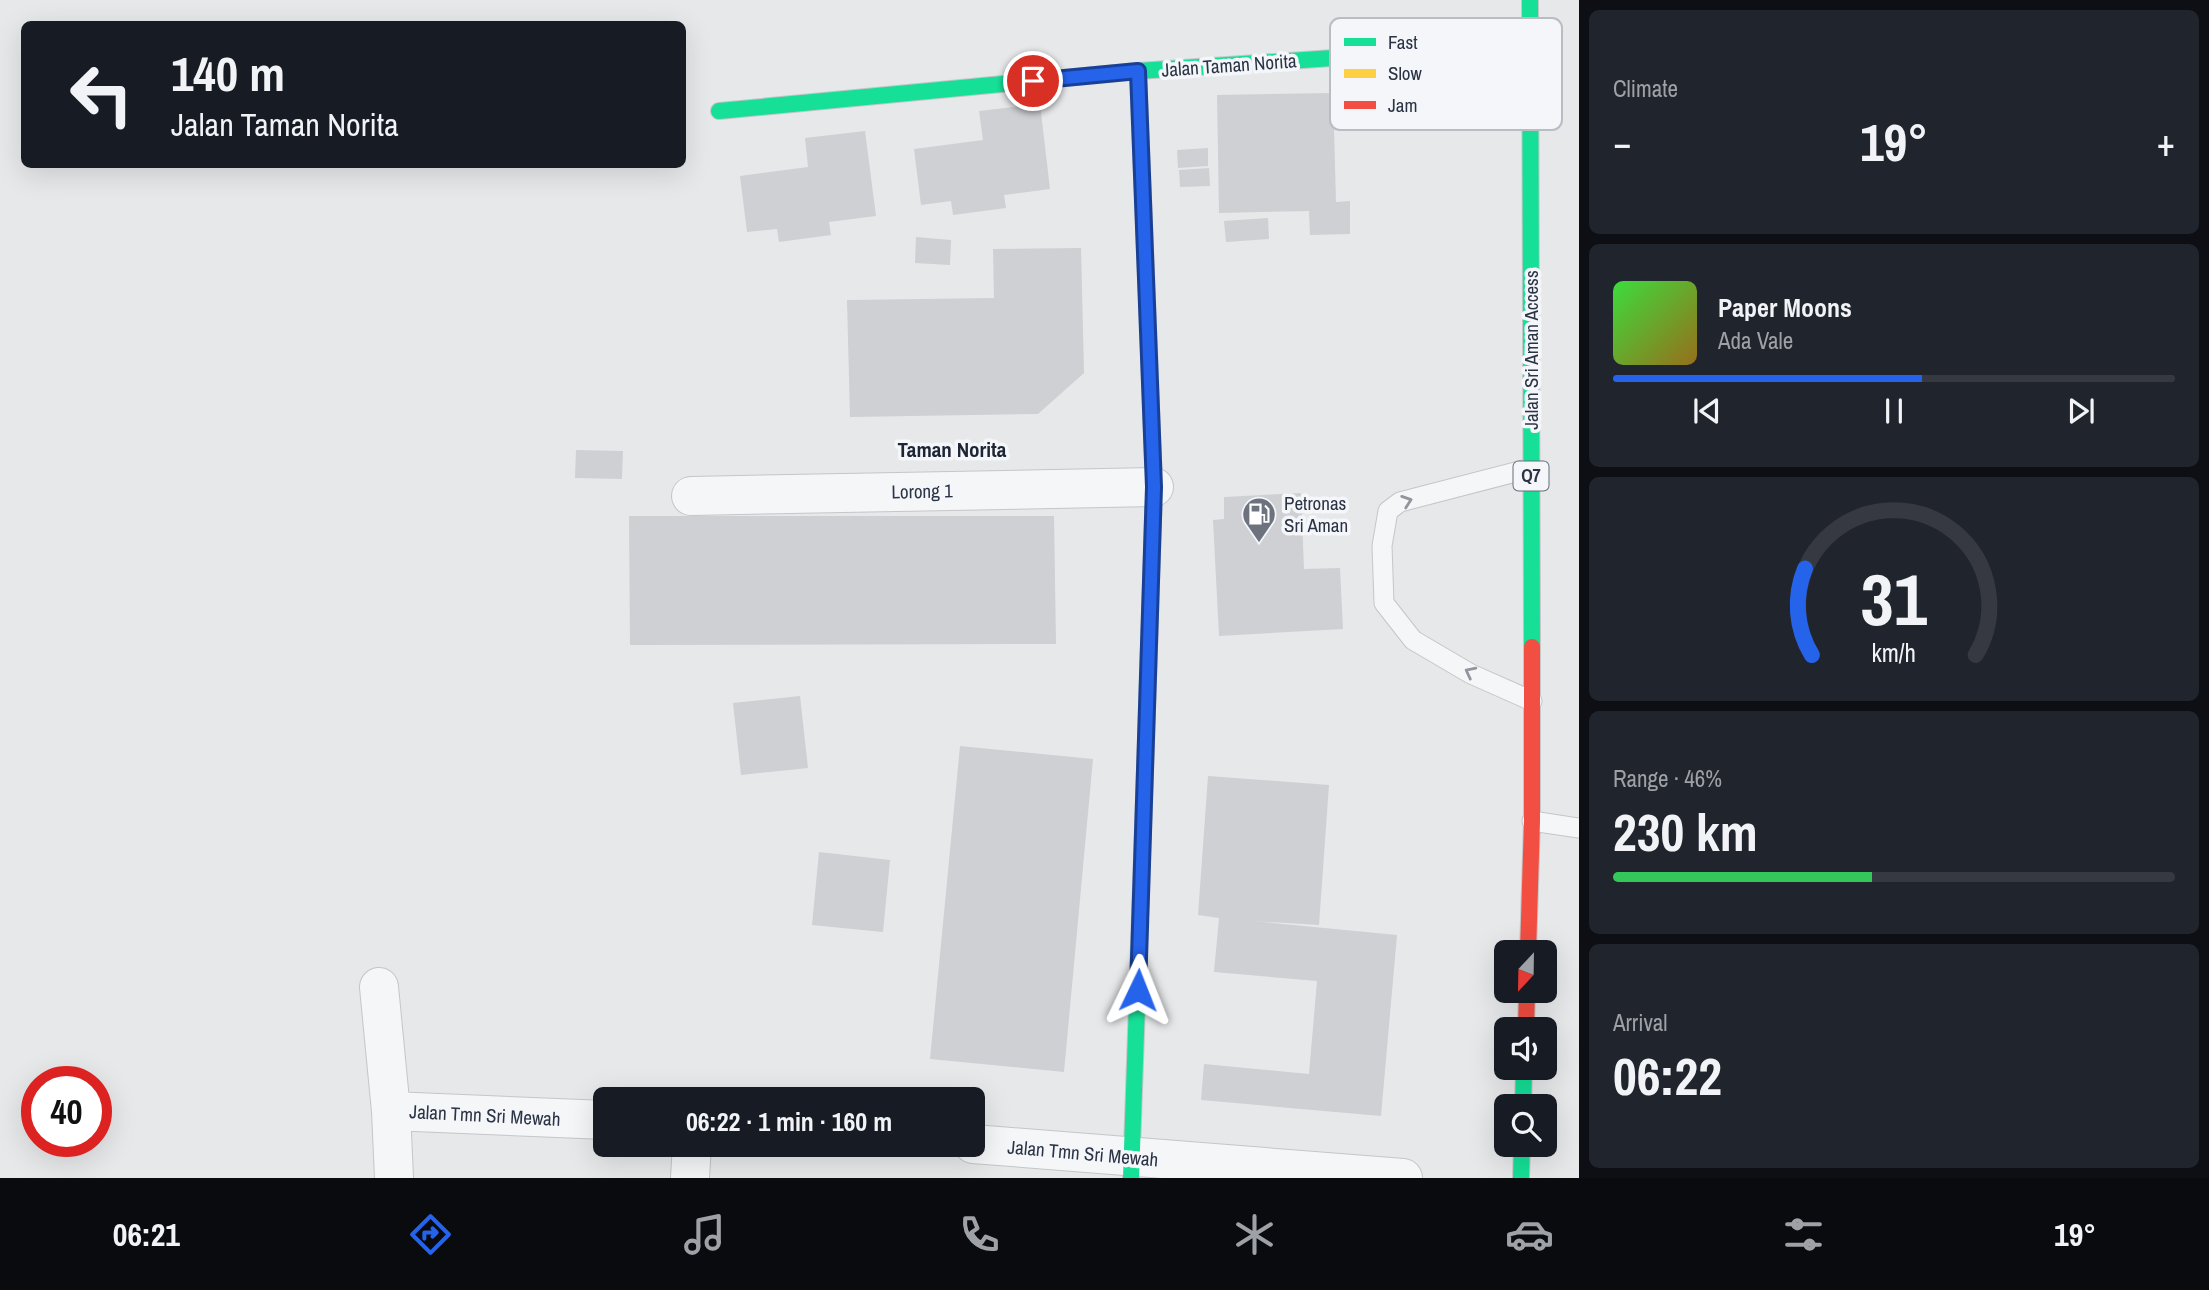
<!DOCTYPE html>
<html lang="en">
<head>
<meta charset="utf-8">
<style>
  body { margin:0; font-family:"Archivo Narrow",sans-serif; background:#20242c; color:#f1f3f6; height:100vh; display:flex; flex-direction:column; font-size:26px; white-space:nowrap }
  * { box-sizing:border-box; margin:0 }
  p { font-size:23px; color:#9ea1a6 }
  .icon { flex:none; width:38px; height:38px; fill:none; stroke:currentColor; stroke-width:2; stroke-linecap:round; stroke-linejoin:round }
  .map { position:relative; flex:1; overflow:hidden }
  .drawer { display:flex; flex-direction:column; gap:10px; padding:10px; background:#0d0f14; width:630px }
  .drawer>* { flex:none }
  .banner { position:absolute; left:21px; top:21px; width:665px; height:147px; border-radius:10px; box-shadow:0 7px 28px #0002; background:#171b24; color:#f1f3f6; overflow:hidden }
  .needle { width:46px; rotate:202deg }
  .controls { position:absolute; left:1494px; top:940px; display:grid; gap:14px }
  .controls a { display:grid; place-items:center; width:63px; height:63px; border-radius:10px; background:#171b24; box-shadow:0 7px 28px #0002; font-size:35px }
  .speed { position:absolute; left:21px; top:1066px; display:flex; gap:14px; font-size:35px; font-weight:700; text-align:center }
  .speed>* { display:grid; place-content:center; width:91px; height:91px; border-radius:50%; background:#171b24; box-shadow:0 7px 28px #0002; line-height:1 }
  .speed .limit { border:10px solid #d22; background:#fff; color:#111 }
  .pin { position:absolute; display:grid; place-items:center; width:60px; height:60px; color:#fff; margin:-30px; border:4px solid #fff; border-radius:50%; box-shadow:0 2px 7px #0007 }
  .me { position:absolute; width:77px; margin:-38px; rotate:2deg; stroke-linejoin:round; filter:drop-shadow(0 0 5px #0008) }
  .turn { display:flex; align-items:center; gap:24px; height:147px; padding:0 35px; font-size:32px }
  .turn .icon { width:91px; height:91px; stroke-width:2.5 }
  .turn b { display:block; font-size:49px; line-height:60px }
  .big { font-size:52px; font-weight:700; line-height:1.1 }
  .drawer .widget { flex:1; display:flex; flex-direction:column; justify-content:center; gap:10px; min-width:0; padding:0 24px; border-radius:10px; background:#20242c }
  .drawer .dial { align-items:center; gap:0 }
  .dial svg { height:182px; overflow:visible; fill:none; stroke:#363941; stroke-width:7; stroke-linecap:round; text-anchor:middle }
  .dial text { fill:#f1f3f6; stroke:none }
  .song { display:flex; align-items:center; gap:21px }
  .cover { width:84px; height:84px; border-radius:10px; background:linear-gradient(135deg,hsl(120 70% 55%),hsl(40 70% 35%)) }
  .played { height:7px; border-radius:4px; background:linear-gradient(90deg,#2563eb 55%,#363941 55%) }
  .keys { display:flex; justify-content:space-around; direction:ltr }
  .heat { display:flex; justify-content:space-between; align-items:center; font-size:38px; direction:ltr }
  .charge { height:10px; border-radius:5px; background:linear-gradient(90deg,#34c759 46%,#363941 0) }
  .trip { position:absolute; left:593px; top:1087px; width:392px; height:70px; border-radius:10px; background:#171b24; box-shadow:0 7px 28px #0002; font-weight:700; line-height:70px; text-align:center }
  .dock { display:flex; height:112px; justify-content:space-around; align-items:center; background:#090b0e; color:#9ea1a6 }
  .dock .icon { width:49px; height:49px }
  .dock .selected { color:#2563eb }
  .dock b { font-size:32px; color:#f1f3f6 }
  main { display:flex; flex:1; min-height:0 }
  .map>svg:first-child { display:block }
</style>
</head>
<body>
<main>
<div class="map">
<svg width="1579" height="1178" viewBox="0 0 1579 1178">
  <rect width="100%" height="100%" fill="#e6e8ea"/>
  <path fill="#ced0d3" d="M1333,93L1336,202L1350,201V234L1310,235L1309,211L1219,213L1217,95Z
    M1040,104L1050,189L1004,195L1006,208L953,215L951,201L921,205L914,149L983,140L979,111Z
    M865,131L876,216L829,222L831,235L779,242L777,229L747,232L740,176L808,167L805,138Z
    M1208,148V166L1178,168L1177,150Z
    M1209,168L1210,186L1180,187L1179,170Z
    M1268,218L1269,239L1226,242L1224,221Z
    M916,237L951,240L950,265L915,263Z
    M1081,248L1084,373L1038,414L850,417L847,300L994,298L993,249Z
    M576,450L623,451L622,479L575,478Z
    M1301,493L1304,569L1340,568L1343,629L1219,636L1213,520L1224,519V497Z
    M629,516H1054L1056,644L630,645Z
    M800,696L808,768L741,775L733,703Z
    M960,746L1093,759L1064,1072L930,1059Z
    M1208,776L1329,785L1319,925L1253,921L1397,935L1381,1116L1201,1100L1204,1064L1309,1074L1317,981L1214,972L1219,918L1198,915Z
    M819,852L890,860L883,932L812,925Z"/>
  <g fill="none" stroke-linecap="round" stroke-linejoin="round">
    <g stroke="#c4c6c8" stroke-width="21">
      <path id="lane" d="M1531,468L1400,502L1388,511L1382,546L1384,603L1413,640L1471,674L1532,701
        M1532,821L1579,828"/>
    </g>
    <g stroke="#c4c6c8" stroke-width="40">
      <path id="street" d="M691,496L1154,487
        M379,987L391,1111
        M973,1144L1403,1178
        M394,1178L391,1111L606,1120
        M690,1178L692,1144"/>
    </g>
    <g stroke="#c4c6c8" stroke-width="18">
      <path id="fast" d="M1530,0L1532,647
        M1138,71L1148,325
        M719,111L1138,71L1422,52
        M1523,1106L1524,1068
        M1131,1178L1147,712
        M1521,1178L1522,1144"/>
    </g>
    <g stroke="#c4c6c8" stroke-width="18">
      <path id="slow" d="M1422,52L1530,45
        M1147,712L1154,487L1148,325"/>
    </g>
    <g stroke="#c4c6c8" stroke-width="18">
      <path id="jam" d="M1528,952L1532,821V647
        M1526,1029L1527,990"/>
    </g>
    <use href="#lane" stroke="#f5f6f7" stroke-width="19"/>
    <use href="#street" stroke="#f5f6f7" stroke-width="38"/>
    <use href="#fast" stroke="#16e098" stroke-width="16"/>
    <use href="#slow" stroke="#ffcf43" stroke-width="16"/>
    <use href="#jam" stroke="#f24e42" stroke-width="16"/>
  </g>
  <defs><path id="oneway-chevron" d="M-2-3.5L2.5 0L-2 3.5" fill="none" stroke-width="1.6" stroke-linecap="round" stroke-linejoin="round" transform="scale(1.75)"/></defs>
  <g stroke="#90959e">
    <use href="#oneway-chevron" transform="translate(1407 501) rotate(-19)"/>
    <use href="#oneway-chevron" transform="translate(1470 672) rotate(-153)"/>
  </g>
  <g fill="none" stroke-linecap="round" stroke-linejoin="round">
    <g stroke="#184099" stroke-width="18">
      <path id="route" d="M1033,81L1138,71L1154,487L1138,990"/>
    </g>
    <use href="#route" stroke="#2563eb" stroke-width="12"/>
  </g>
  <defs>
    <g id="fuel-pin" transform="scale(1.75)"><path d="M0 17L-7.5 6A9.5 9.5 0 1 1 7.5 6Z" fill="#6c737f" stroke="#f4f6f9"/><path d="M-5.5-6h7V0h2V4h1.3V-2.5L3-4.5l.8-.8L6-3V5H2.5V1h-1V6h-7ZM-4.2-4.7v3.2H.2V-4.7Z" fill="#fff"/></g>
  </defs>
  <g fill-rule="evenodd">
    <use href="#fuel-pin" x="1259" y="514"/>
  </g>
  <g text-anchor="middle" stroke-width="7" stroke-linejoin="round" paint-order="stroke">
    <rect fill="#f4f6f9" stroke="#676e7b" stroke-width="2" x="1513.5" y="461.5" width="35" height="29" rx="5"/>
    <g font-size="18" font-weight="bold" fill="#2b3445">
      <text x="1531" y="482">Q7</text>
    </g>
    <g font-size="19" fill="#2b3445" stroke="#f4f6f9">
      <text transform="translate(1229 65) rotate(-4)" y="7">Jalan Taman Norita</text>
      <text transform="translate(1531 350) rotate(-90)" y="7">Jalan Sri Aman Access</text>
      <text transform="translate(922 491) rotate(-1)" y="7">Lorong 1</text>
      <text transform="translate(485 1115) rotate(3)" y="7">Jalan Tmn Sri Mewah</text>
      <text transform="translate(1083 1153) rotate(5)" y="7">Jalan Tmn Sri Mewah</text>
    </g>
    <g font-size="19" fill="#2b3445" stroke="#f4f6f9" text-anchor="start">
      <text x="1284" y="510">Petronas<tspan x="1284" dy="22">Sri Aman</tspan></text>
    </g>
    <g font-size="21" font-weight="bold" fill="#1d2536" stroke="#f4f6f9">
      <text x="952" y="457">Taman Norita</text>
    </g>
  </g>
  <rect x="1330" y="18" width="232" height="112" rx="10" fill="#f4f6f9" stroke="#b8bcc3" stroke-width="2"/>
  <rect x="1344" y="38" width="32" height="8" fill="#16e098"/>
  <rect x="1344" y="69" width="32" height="9" fill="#ffcf43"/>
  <rect x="1344" y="101" width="32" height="8" fill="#f24e42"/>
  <g font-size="19" fill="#2b3445">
    <text x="1388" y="49">Fast</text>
    <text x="1388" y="80">Slow</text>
    <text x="1388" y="112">Jam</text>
  </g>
</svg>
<div class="controls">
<a><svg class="needle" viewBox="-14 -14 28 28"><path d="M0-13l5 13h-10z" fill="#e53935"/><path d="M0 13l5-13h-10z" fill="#9ea1a6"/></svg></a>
<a><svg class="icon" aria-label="sound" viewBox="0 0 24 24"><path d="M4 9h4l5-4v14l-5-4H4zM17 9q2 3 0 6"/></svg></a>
<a><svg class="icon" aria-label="search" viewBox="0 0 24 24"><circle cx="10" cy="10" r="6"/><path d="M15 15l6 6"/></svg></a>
</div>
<div class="speed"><div class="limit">40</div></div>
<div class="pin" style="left:1033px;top:81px;background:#d93025"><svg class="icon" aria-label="arrive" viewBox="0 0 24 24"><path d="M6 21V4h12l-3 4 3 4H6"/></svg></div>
<svg class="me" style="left:1138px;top:990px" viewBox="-20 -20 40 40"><path d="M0-17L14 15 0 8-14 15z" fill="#2563eb" stroke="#fff" stroke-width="4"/></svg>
<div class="trip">06:22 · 1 min · 160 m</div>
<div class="banner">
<div class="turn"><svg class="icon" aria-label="left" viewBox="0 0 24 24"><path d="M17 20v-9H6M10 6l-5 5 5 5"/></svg><div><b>140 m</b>Jalan Taman Norita</div></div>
</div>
</div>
<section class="drawer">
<div class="widget"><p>Climate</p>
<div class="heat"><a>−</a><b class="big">19°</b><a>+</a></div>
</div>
<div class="widget">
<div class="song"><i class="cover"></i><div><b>Paper Moons</b><p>Ada Vale</p></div></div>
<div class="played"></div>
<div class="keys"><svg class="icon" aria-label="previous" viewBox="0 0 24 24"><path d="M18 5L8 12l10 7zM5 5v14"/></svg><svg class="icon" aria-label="pause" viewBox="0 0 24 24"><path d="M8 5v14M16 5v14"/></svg><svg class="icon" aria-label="next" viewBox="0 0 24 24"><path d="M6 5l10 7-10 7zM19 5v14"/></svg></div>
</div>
<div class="widget dial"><svg viewBox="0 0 100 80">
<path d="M14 69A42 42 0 1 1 86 69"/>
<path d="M14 69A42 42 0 0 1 11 31" stroke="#2563eb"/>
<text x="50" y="56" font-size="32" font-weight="700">31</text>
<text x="50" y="72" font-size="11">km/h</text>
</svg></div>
<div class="widget"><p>Range · 46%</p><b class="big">230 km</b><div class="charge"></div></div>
<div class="widget"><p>Arrival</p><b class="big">06:22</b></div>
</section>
</main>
<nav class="dock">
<b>06:21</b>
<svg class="icon selected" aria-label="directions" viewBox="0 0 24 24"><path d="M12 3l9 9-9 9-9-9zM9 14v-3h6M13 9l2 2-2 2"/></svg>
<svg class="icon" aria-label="music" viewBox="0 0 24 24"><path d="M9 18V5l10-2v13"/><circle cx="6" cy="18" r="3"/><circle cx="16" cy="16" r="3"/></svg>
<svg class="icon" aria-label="phone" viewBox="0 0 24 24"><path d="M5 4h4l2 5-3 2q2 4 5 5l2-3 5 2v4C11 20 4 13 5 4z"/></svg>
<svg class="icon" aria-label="climate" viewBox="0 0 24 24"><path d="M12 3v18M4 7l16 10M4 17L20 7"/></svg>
<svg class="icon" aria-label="car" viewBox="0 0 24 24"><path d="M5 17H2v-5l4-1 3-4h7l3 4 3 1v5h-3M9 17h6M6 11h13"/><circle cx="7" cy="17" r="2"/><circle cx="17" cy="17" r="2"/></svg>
<svg class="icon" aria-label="filters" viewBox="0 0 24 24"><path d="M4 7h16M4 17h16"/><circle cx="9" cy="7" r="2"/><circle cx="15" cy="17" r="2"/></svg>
<b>19°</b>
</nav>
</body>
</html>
